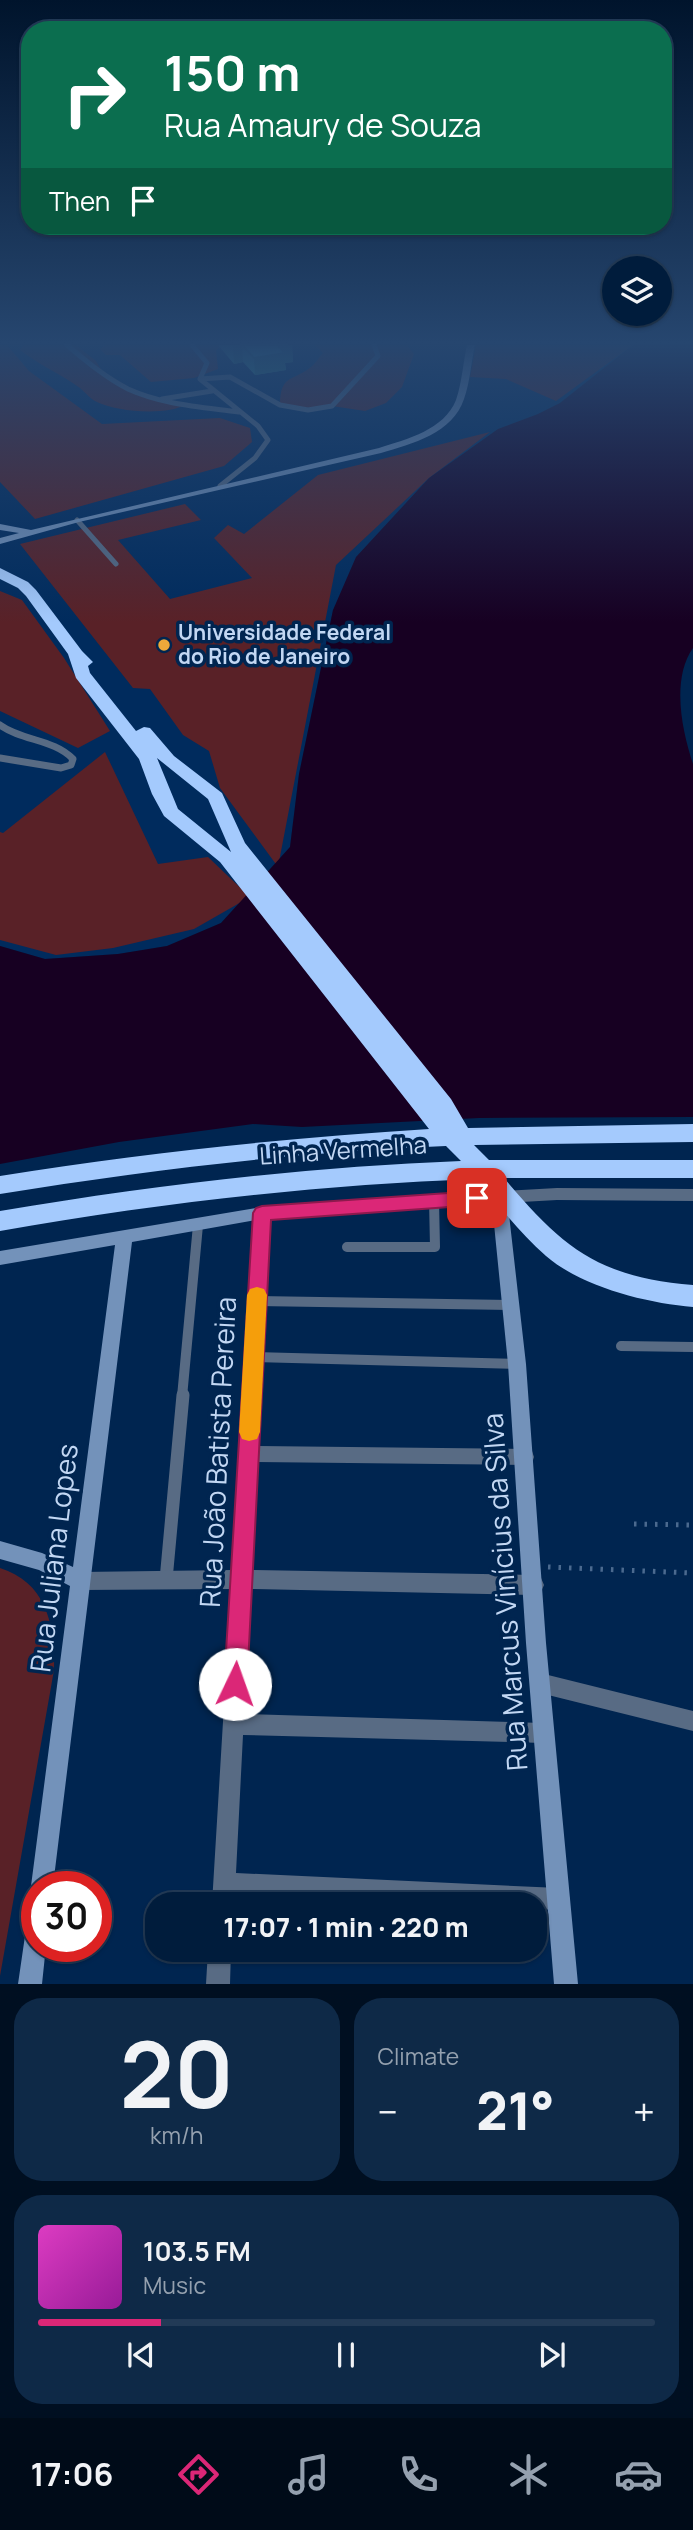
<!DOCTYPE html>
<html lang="en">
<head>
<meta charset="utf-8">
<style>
  body { margin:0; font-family:Manrope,sans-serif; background:#0e2947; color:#f1f3f6; height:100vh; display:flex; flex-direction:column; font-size:26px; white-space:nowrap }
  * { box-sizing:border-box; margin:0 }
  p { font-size:23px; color:#95a1af }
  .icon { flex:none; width:38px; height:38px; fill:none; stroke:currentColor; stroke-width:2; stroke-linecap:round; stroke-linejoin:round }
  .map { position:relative; height:1984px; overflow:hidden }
  .details { display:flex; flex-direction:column; gap:14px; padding:14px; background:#000f21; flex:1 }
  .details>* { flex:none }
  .hud { position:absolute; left:21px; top:21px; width:651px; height:214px; border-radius:28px; box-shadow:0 2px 5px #0004,0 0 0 2px #223a56; background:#0b6e4f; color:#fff; overflow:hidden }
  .tools { position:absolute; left:602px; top:256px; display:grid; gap:14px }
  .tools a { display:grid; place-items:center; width:70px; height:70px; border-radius:50%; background:#001c3c; box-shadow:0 2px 5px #0004,0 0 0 2px #223a56; font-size:35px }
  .speed { position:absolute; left:21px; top:1871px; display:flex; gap:14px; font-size:35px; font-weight:700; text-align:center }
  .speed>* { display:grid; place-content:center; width:91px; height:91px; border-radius:50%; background:#001c3c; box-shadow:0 2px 5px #0004,0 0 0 2px #223a56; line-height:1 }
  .speed .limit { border:10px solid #d22; background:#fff; color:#111 }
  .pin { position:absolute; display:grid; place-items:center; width:60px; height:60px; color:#fff; margin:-30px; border-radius:14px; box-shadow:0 4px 10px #0006 }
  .me { position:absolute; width:77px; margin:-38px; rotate:3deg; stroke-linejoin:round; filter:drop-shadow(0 0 5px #0008) }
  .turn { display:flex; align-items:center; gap:24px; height:147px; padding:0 28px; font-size:32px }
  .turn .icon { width:91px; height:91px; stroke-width:2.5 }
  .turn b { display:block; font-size:49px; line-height:60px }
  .then { display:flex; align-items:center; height:66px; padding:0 28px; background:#0003; gap:14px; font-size:26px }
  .big { font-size:52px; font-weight:800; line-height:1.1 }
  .details .tile { flex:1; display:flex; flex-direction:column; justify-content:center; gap:10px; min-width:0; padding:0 24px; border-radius:28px; background:#0e2947 }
  .details .dial { align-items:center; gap:0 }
  .dial b { font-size:91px; line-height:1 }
  .song { display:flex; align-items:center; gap:21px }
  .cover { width:84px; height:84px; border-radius:10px; background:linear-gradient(135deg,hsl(310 70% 55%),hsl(300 70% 35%)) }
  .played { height:7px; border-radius:4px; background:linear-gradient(90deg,#db2777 20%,#223a56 20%) }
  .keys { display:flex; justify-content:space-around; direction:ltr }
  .heat { display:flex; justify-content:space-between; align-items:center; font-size:38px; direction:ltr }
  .details .tiles { flex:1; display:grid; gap:14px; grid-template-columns:1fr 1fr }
  .tile:last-child { grid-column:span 2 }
  .trip { position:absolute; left:145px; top:1892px; width:402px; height:70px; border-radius:28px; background:#001c3c; box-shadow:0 2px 5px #0004,0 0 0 2px #223a56; font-weight:800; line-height:70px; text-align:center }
  .dock { display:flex; height:112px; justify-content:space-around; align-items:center; background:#000b18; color:#95a1af }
  .dock .icon { width:49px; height:49px }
  .dock .on { color:#db2777 }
  .dock b { font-size:32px; color:#f1f3f6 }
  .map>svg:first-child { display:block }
</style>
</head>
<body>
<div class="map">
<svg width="693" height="1984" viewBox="0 0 693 1984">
  <rect width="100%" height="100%" fill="#002550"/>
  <path fill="#002b5d" d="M0,345H634L560,403L538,414L333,610L299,774L290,847L221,923L167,946L118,954L45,959L0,946Z"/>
  <path fill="#592127" d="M0,345H7L29,371L102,424L220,418L250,428L252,442L224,466L35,519L0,482Z
    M23,345H76L96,361L102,371L142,395L187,404C167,416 117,412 97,402C90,399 86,393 80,388C61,374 39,365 20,350Z
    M105,345H222L216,350L218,369L194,378L151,382L120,355H106L100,349Z
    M315,345H407L414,354L402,387L386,403L365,411L332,406L320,409L280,405C280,373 294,382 312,366C316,363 319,357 323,353Z
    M476,345H633L556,401L506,379L470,377Z
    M490,432L429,478L336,565L278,867L220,788L209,751L183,735L150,689L133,688L20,544L185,504L201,520L118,540L170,599L252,578L214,538L228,525L244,534L318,475Z
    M0,591L22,600L64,658L110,731L78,748L0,711Z
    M105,752L158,864L208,857L250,897L194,929L113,948L56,955L0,940V832L3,833Z
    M0,1568C47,1583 55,1625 54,1670L0,1976Z"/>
  <path fill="#170022" d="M633,345H693V648C671,679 682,731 693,764V1117L479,1118L302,1127L253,1124L119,1142L0,1164V946L45,959L118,954L167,946L221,923L290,847L299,774L333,610L356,557L429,478L498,429L538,414L560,403Z"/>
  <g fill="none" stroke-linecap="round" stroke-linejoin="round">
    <path stroke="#4b6a8f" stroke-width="5" stroke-dasharray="2.5 8" stroke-linecap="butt" d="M634,1524L693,1525
      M548,1567L692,1573"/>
    <path stroke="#586b84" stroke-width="5" d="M67,345C86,361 106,378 128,389C163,405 202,407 239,412
      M192,345L207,363L200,379L258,426L268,440L255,458L220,486
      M200,379L230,377L280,405L308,410L332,406L378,356L374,345
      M162,399L212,391
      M77,520L116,564"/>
    <path stroke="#586b84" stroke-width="7" d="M0,725C22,741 54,739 73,759L71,765L61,768L0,758"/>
    <path stroke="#586b84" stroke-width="10" d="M347,1247H435L434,1200
      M257,1301L512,1305
      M621,1346L693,1347
      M254,1357L517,1364
      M182,1397L198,1225"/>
    <path stroke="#586b84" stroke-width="13" d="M166,1580L183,1395"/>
    <path fill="#586b84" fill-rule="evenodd" d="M557,1188L693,1189V1201L557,1200L502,1203L496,1201L494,1197L496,1193L502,1191Z
      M262,1207L268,1208L270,1213L258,1446L525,1449L532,1451L534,1457L532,1463L525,1465L257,1462L252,1570L534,1575L541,1578L544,1585L541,1592L534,1595L251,1589L244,1714L544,1723L551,1726L554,1733L551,1740L544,1743L243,1735L236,1873L559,1888L567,1891L570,1899L567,1907L559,1910L536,1909V1904H419L235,1896L234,1904H212L231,1589L81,1590L74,1588L71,1581L74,1574L81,1572L232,1570L254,1213L256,1208Z
      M540,1673L693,1711V1731L540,1693L533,1690L530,1683L533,1676Z
      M208,1950H231L230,1984H206Z"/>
    <path fill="#7392ba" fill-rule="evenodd" d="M467,345H475C471,363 470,382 464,399C453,433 412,444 381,453L79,522L0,544V538L19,533L0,530V524L31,530L379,448C407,439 444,430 456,400C462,382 463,363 467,345Z
      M499,1191L505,1193L507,1197L526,1364L546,1643L578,1984H554L526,1643L508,1364L492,1204L262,1219L132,1242L53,1886H37V1895L34,1894L31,1886L70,1586L39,1570L0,1559V1541L42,1553L73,1567L115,1245L0,1265V1251L262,1207Z
      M37,1918V1946H46L42,1984H18L26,1929L29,1921Z"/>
    <path fill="#a4cafd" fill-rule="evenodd" d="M0,568L28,582L36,590L82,651L93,662L88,666L90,673L136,731L144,727L150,728L174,756L222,793L245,843L451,1099L468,1128L693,1124V1142L474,1145L489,1160H693V1178H504C563,1248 598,1277 693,1285V1307C646,1303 582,1287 546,1256C520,1233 499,1206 477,1179C317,1185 158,1203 0,1231V1211C153,1185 306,1167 461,1161L446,1146C296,1152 148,1170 0,1194V1176C143,1153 285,1138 429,1129L220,862L164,816L152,794L139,759L76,678L68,654L26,596L18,588L0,579ZM157,758L208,799L231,852L178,809Z"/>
  </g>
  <path fill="#399e9e" d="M218,345H292L293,362L285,363L286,370L255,375L243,362L234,364Z"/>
  <path fill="#2e8181" d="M242,345L243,362L234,364L233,346Z
    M288,345H292L293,362L285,363L286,370L255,375L254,358L279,347Z"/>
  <path fill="#42b8b8" stroke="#2e8181" stroke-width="2" d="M242,345H288L279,347L285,353L254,358Z"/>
  <linearGradient id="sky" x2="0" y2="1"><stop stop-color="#00142c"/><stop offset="0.55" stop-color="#26466f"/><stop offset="1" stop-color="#26466f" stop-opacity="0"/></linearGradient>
  <rect width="693" height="623" fill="url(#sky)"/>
  <path fill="#db2777" stroke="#8e194d" stroke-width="2" d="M477,1191L484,1193L486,1198L484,1203L477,1205L271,1220L247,1684L243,1692L235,1696L227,1692L224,1684L253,1213L256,1208L262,1206Z"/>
  <path fill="#f59e0b" d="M257,1287L264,1289L267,1295L260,1432L257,1439L249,1441L242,1439L239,1432L247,1295L250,1289Z"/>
  <circle fill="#eca93a" stroke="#002550" stroke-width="2.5" cx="164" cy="645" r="7"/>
  <g text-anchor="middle" stroke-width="7" stroke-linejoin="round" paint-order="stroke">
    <g font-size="21" font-weight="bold" fill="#c2d7f3" stroke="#002550" text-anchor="start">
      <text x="178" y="640">Universidade Federal<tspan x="178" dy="24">do Rio de Janeiro</tspan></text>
    </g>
    <g font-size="24" fill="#c2d7f3" stroke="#002550">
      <text transform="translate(343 1151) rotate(-4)" y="8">Linha Vermelha</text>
    </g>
    <g font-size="28" fill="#c2d7f3" stroke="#002550">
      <text transform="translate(218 1452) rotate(-87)" y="10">Rua João Batista Pereira</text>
      <text transform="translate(54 1558) rotate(-83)" y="10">Rua Juliana Lopes</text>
      <text transform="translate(505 1592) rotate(-94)" y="10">Rua Marcus Vinícius da Silva</text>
    </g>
  </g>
</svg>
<div class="tools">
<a><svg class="icon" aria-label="layers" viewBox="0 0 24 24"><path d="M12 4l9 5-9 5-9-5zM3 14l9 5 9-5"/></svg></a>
</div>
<div class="speed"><div class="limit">30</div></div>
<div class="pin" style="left:477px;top:1198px;background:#d93025"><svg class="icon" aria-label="arrive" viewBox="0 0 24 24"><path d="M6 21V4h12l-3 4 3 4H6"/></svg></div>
<svg class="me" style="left:235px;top:1684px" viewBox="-20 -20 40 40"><circle r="19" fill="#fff"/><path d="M0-13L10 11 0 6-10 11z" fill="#db2777"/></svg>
<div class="trip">17:07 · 1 min · 220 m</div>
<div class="hud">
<div class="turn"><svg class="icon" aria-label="right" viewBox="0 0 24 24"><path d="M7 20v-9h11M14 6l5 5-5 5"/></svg><div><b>150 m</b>Rua Amaury de Souza</div></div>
<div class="then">Then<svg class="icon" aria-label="arrive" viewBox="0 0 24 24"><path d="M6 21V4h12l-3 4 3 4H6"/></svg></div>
</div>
</div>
<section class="details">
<div class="tiles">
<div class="tile dial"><b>20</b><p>km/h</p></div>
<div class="tile"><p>Climate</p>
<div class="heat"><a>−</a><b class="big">21°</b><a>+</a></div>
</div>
<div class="tile">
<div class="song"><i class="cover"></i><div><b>103.5 FM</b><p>Music</p></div></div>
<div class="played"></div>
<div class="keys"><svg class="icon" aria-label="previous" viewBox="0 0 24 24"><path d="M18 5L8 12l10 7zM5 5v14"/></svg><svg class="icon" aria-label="pause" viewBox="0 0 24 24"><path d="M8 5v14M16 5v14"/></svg><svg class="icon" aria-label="next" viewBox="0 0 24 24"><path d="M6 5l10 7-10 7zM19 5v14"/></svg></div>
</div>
</div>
</section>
<nav class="dock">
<b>17:06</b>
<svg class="icon on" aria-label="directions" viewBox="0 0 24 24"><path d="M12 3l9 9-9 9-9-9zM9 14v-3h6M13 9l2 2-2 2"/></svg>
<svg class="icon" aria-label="music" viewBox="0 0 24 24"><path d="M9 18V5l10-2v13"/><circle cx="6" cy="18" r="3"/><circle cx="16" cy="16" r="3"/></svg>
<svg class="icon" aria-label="phone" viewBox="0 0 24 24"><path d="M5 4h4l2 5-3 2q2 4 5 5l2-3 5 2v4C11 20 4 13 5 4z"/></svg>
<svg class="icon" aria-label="climate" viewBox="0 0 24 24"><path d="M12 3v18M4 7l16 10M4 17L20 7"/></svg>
<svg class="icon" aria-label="car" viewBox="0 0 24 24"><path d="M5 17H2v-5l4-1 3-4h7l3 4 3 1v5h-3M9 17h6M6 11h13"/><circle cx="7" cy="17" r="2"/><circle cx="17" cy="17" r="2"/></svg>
</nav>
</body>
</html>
